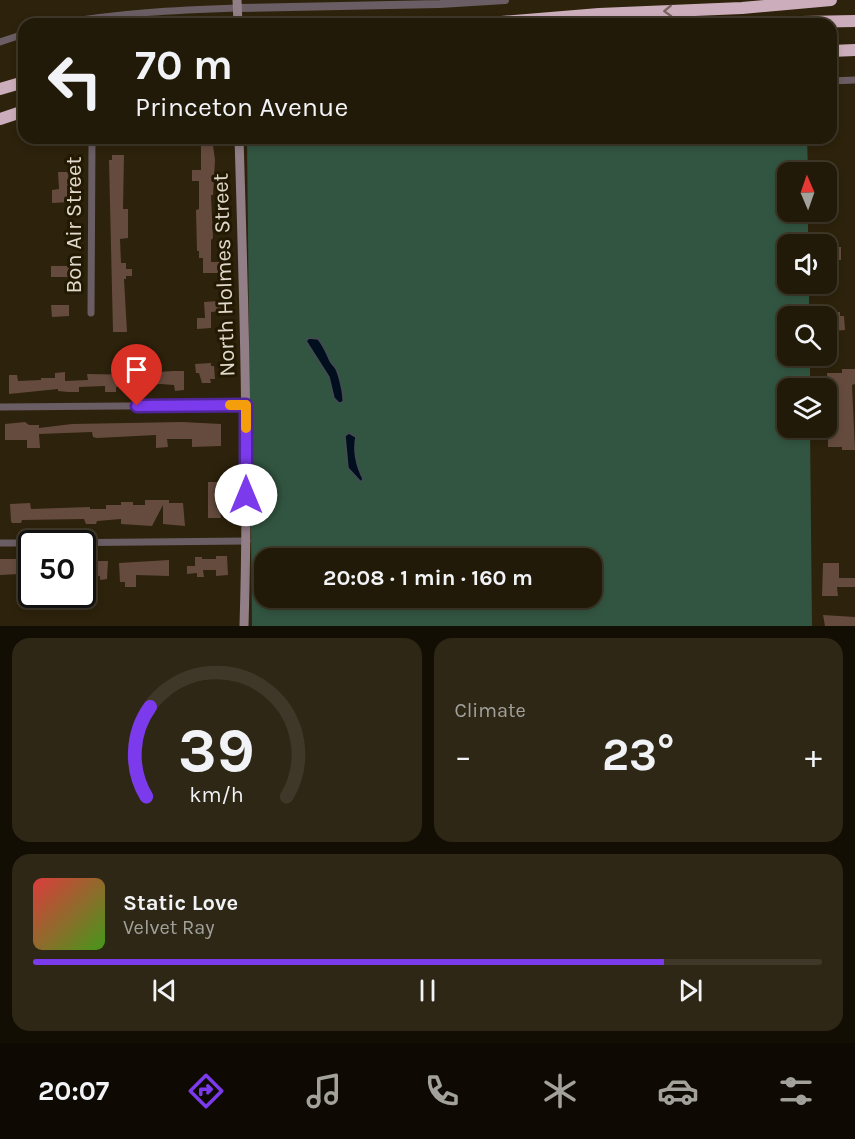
<!DOCTYPE html>
<html lang="en">
<head>
<meta charset="utf-8">
<style>
  body { margin:0; font-family:Karla,sans-serif; background:#2e2716; color:#f1f3f6; height:100vh; display:flex; flex-direction:column; font-size:22px; white-space:nowrap }
  * { box-sizing:border-box; margin:0 }
  p { font-size:20px; color:#a2a19c }
  .icon { flex:none; width:33px; height:33px; fill:none; stroke:currentColor; stroke-width:2; stroke-linecap:round; stroke-linejoin:round }
  .map { position:relative; height:626px; overflow:hidden }
  .side { display:flex; flex-direction:column; gap:12px; padding:12px; background:#130e04; flex:1 }
  .side>* { flex:none }
  .banner { position:absolute; left:18px; top:18px; width:819px; height:126px; border-radius:18px; box-shadow:0 3px 9px #0003,0 0 0 2px #3f3829; background:#221a08; color:#f1f3f6; overflow:hidden }
  .needle { width:39px; rotate:358deg }
  .fabs { position:absolute; left:777px; top:162px; display:grid; gap:12px }
  .fabs a { display:grid; place-items:center; width:60px; height:60px; border-radius:12px; background:#221a08; box-shadow:0 3px 9px #0003,0 0 0 2px #3f3829; font-size:30px }
  .speed { position:absolute; left:18px; top:530px; display:flex; gap:12px; font-size:30px; font-weight:700; text-align:center }
  .speed>* { display:grid; place-content:center; width:78px; height:78px; border-radius:50%; background:#221a08; box-shadow:0 3px 9px #0003,0 0 0 2px #3f3829; line-height:1 }
  .speed .limit { border:3px solid #111; border-radius:9px; background:#fff; color:#111 }
  .pin { position:absolute; display:grid; place-items:center; width:51px; height:51px; color:#fff; margin:-62px -26px; border-radius:50% 50% 50% 0; rotate:-45deg; box-shadow:0 0 6px #0007 }
  .pin .icon { rotate:45deg }
  .me { position:absolute; width:66px; margin:-33px; rotate:0deg; stroke-linejoin:round; filter:drop-shadow(0 0 4px #0008) }
  .turn { display:flex; align-items:center; gap:21px; height:126px; padding:0 18px; font-size:27px }
  .turn .icon { width:78px; height:78px; stroke-width:2.5 }
  .turn b { display:block; font-size:42px; line-height:51px }
  .big { font-size:45px; font-weight:700; line-height:1.1 }
  .side .tile { flex:1; display:flex; flex-direction:column; justify-content:center; gap:9px; min-width:0; padding:0 21px; border-radius:18px; background:#2e2716 }
  .side .dial { align-items:center; gap:0 }
  .dial svg { height:156px; overflow:visible; fill:none; stroke:#3f3829; stroke-width:7; stroke-linecap:round; text-anchor:middle }
  .dial text { fill:#f1f3f6; stroke:none }
  .song { display:flex; align-items:center; gap:18px }
  .cover { width:72px; height:72px; border-radius:9px; background:linear-gradient(135deg,hsl(0 70% 55%),hsl(100 70% 35%)) }
  .played { height:6px; border-radius:3px; background:linear-gradient(90deg,#7c3aed 80%,#3f3829 80%) }
  .keys { display:flex; justify-content:space-around; direction:ltr }
  .heat { display:flex; justify-content:space-between; align-items:center; font-size:33px; direction:ltr }
  .side .tiles { flex:1; display:grid; gap:12px; grid-template-columns:1fr 1fr }
  .tile:last-child { grid-column:span 2 }
  .trip { position:absolute; left:254px; top:548px; width:348px; height:60px; border-radius:18px; background:#221a08; box-shadow:0 3px 9px #0003,0 0 0 2px #3f3829; font-weight:700; line-height:60px; text-align:center }
  .tabs { display:flex; height:96px; justify-content:space-around; align-items:center; background:#0e0a03; color:#a2a19c }
  .tabs .icon { width:42px; height:42px }
  .tabs .on { color:#7c3aed }
  .tabs b { font-size:27px; color:#f1f3f6 }
  .map>svg:first-child { display:block }
</style>
</head>
<body>
<div class="map">
<svg width="855" height="626" viewBox="0 0 855 626">
  <rect width="100%" height="100%" fill="#2d220b"/>
  <path fill="#325541" fill-rule="evenodd" d="M247,138H807L808,172H788V212H808V244H788V284H809V316H788V356H810V388H788V428H810L812,626H252ZM264,558H591V597H264Z"/>
  <path fill="#000e1e" stroke="#444b52" stroke-width="1.5" d="M309,338L318,339C324,346 327,354 330,361C332,365 334,365 336,369C339,375 344,395 343,402L339,403L334,398L329,377L306,341Z
    M349,433L356,437C353,452 356,465 363,479L361,482L348,468L345,436Z"/>
  <path fill="#654b3e" d="M188,138H212L215,160L213,195H211L213,238L211,240V262H222V273H203V258H199V251H197L196,210L199,209V181H192V170H201V144H188Z
    M112,155H124L123,209H128V238L120,239L121,263H126V269H132V276H126V279H124L127,332H113L109,160H112Z
    M58,172H68L70,202L52,203V190L59,189Z
    M826,247H841V260H836V263H826Z
    M51,266H72V277H51Z
    M219,301L221,302V311L211,312V328L197,329V318H205L204,302Z
    M51,305H69V316L52,317Z
    M840,312V316H844L845,330L828,331L829,313Z
    M211,363V366H214L215,379H210L211,383H202L199,373H196L195,364Z
    M842,369H855V384L852,385L855,450H842V447H828V421L837,420V398H828L827,373H842Z
    M173,371H184V390L175,391L174,385L161,384L116,387V392H105V386L79,387V392H68L58,391V389L9,394V375H17L18,381L41,380V378H55V373L65,372V381L88,380L87,374L144,375V373Z
    M25,422L29,425H39V428L72,424L182,422L221,424V446L192,447V439H167L168,447L156,448V435L97,438L93,437L92,432L39,434L40,448H27V440H5V424Z
    M208,482H218V494H215L216,507L220,509L221,518H208Z
    M145,500H169V503H183L185,526L163,524V505L152,526L121,524V519L97,521L96,524H86L84,519L22,520L21,523H12L11,521L10,504L30,503L31,509L90,507V509H106V505H121V502H133V505H145Z
    M216,556H227L228,575L216,576V570H203L204,577H197V573L187,574V566H195V557H202V559H216Z
    M0,559H16L17,561H19V574L0,575Z
    M169,560V576L136,575V587H125V582H120L119,563Z
    M97,561H108L107,579L100,580V576L93,577L92,563H97Z
    M823,563H839V578H855V587H837L838,596H822Z
    M823,615L855,617V626H825Z"/>
  <g fill="none" stroke-linecap="round" stroke-linejoin="round">
    <path stroke="#6a5d63" stroke-width="7" d="M56,24C116,13 176,10 238,8
      M0,42L24,34
      M831,81L855,80
      M91,313L92,140L94,138
      M0,407L246,405
      M0,543H32
      M41,543L247,541"/>
    <path stroke="#6a5d63" stroke-width="8" d="M238,8L440,4L505,0"/>
    <path stroke="#917e87" stroke-width="9" d="M237,0L238,24
      M239,138C244,301 249,463 244,626"/>
    <path stroke="#ccadbc" stroke-width="12" d="M476,24L599,14L742,8L831,0
      M688,24L855,21
      M831,51L855,50
      M0,89L24,82
      M0,119L24,111"/>
  </g>
  <defs><path id="oneway-chevron" d="M-2-3.5L2.5 0L-2 3.5" fill="none" stroke-width="1.6" stroke-linecap="round" stroke-linejoin="round" transform="scale(1.5)"/></defs>
  <use stroke="#786360" href="#oneway-chevron" transform="translate(668 11) rotate(178)"/>
  <g fill="none" stroke-linecap="round" stroke-linejoin="round">
    <g stroke="#51269a" stroke-width="15">
      <path id="route" d="M137,406L246,405V495"/>
    </g>
    <use href="#route" stroke="#7c3aed" stroke-width="10"/>
    <path stroke="#f59e0b" stroke-width="10" d="M230,405H246V428"/>
  </g>
  <g text-anchor="middle" stroke-width="6" stroke-linejoin="round" paint-order="stroke">
    <g font-size="22" fill="#e1dacc" stroke="#231903">
      <text transform="translate(73 225) rotate(-90)" y="8">Bon Air Street</text>
      <text transform="translate(223 275) rotate(-92)" y="8">North Holmes Street</text>
    </g>
  </g>
</svg>
<div class="fabs">
<a><svg class="needle" viewBox="-14 -14 28 28"><path d="M0-13l5 13h-10z" fill="#e53935"/><path d="M0 13l5-13h-10z" fill="#a2a19c"/></svg></a>
<a><svg class="icon" aria-label="sound" viewBox="0 0 24 24"><path d="M4 9h4l5-4v14l-5-4H4zM17 9q2 3 0 6"/></svg></a>
<a><svg class="icon" aria-label="search" viewBox="0 0 24 24"><circle cx="10" cy="10" r="6"/><path d="M15 15l6 6"/></svg></a>
<a><svg class="icon" aria-label="layers" viewBox="0 0 24 24"><path d="M12 4l9 5-9 5-9-5zM3 14l9 5 9-5"/></svg></a>
</div>
<div class="speed"><div class="limit">50</div></div>
<div class="pin" style="left:137px;top:406px;background:#d93025"><svg class="icon" aria-label="arrive" viewBox="0 0 24 24"><path d="M6 21V4h12l-3 4 3 4H6"/></svg></div>
<svg class="me" style="left:246px;top:495px" viewBox="-20 -20 40 40"><circle r="19" fill="#fff"/><path d="M0-13L10 11 0 6-10 11z" fill="#7c3aed"/></svg>
<div class="trip">20:08 · 1 min · 160 m</div>
<div class="banner">
<div class="turn"><svg class="icon" aria-label="left" viewBox="0 0 24 24"><path d="M17 20v-9H6M10 6l-5 5 5 5"/></svg><div><b>70 m</b>Princeton Avenue</div></div>
</div>
</div>
<section class="side">
<div class="tiles">
<div class="tile dial"><svg viewBox="0 0 100 80">
<path d="M14 69A42 42 0 1 1 86 69"/>
<path d="M14 69A42 42 0 0 1 16 23" stroke="#7c3aed"/>
<text x="50" y="56" font-size="32" font-weight="700">39</text>
<text x="50" y="72" font-size="11">km/h</text>
</svg></div>
<div class="tile"><p>Climate</p>
<div class="heat"><a>−</a><b class="big">23°</b><a>+</a></div>
</div>
<div class="tile">
<div class="song"><i class="cover"></i><div><b>Static Love</b><p>Velvet Ray</p></div></div>
<div class="played"></div>
<div class="keys"><svg class="icon" aria-label="previous" viewBox="0 0 24 24"><path d="M18 5L8 12l10 7zM5 5v14"/></svg><svg class="icon" aria-label="pause" viewBox="0 0 24 24"><path d="M8 5v14M16 5v14"/></svg><svg class="icon" aria-label="next" viewBox="0 0 24 24"><path d="M6 5l10 7-10 7zM19 5v14"/></svg></div>
</div>
</div>
</section>
<nav class="tabs">
<b>20:07</b>
<svg class="icon on" aria-label="directions" viewBox="0 0 24 24"><path d="M12 3l9 9-9 9-9-9zM9 14v-3h6M13 9l2 2-2 2"/></svg>
<svg class="icon" aria-label="music" viewBox="0 0 24 24"><path d="M9 18V5l10-2v13"/><circle cx="6" cy="18" r="3"/><circle cx="16" cy="16" r="3"/></svg>
<svg class="icon" aria-label="phone" viewBox="0 0 24 24"><path d="M5 4h4l2 5-3 2q2 4 5 5l2-3 5 2v4C11 20 4 13 5 4z"/></svg>
<svg class="icon" aria-label="climate" viewBox="0 0 24 24"><path d="M12 3v18M4 7l16 10M4 17L20 7"/></svg>
<svg class="icon" aria-label="car" viewBox="0 0 24 24"><path d="M5 17H2v-5l4-1 3-4h7l3 4 3 1v5h-3M9 17h6M6 11h13"/><circle cx="7" cy="17" r="2"/><circle cx="17" cy="17" r="2"/></svg>
<svg class="icon" aria-label="filters" viewBox="0 0 24 24"><path d="M4 7h16M4 17h16"/><circle cx="9" cy="7" r="2"/><circle cx="15" cy="17" r="2"/></svg>
</nav>
</body>
</html>
